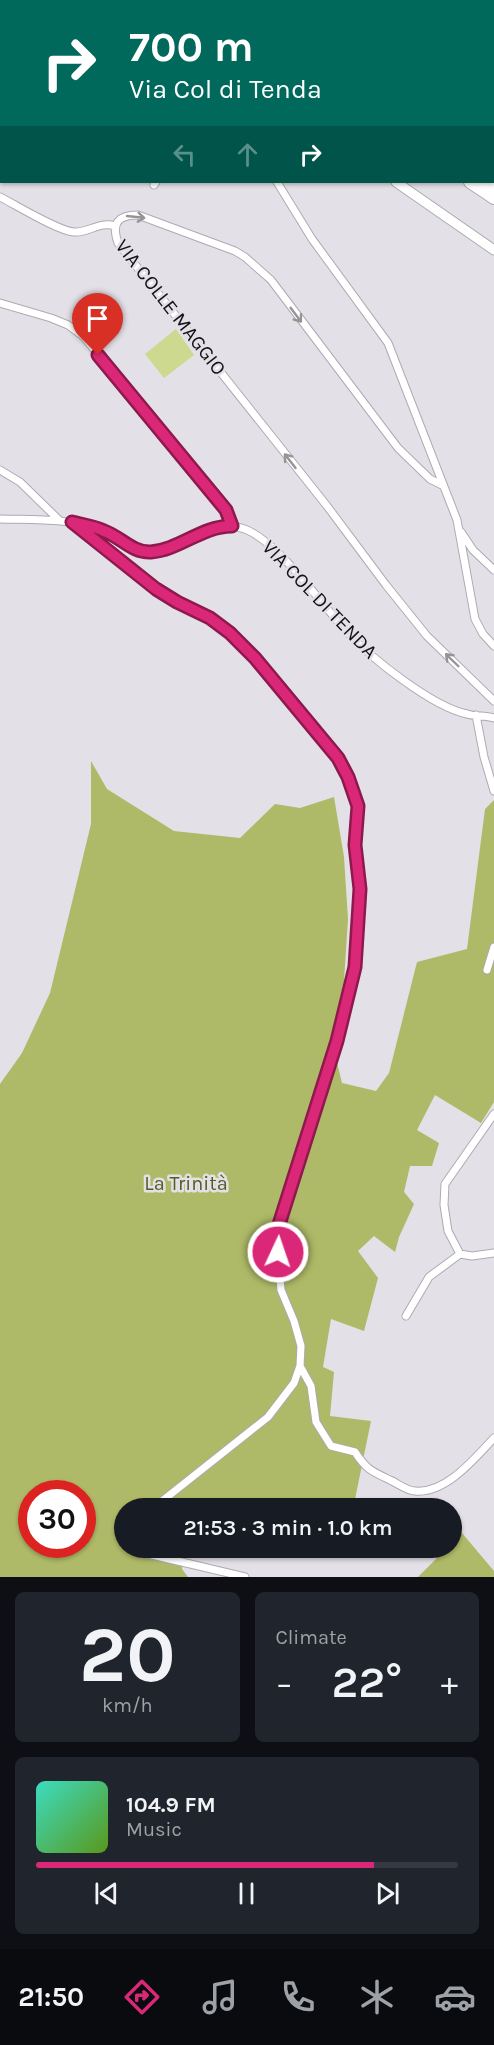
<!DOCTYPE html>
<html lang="en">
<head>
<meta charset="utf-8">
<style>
  body { margin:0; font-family:Karla,sans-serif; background:#20242c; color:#f1f3f6; height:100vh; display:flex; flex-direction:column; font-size:22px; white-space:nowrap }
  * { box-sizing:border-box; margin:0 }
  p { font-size:20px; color:#9ea1a6 }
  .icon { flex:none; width:33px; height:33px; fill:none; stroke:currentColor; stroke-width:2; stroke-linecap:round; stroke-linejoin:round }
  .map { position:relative; height:1577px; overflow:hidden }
  .details { display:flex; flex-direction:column; gap:15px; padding:15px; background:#0d0f14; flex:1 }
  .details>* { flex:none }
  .banner { position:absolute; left:0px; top:0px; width:495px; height:183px; box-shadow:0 2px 4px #0004; background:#00695c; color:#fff; overflow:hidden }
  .speed { position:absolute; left:18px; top:1480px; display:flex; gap:12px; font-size:30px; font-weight:700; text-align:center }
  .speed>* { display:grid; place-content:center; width:78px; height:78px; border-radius:50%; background:#171b24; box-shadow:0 2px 4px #0004; line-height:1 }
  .speed .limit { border:9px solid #d22; background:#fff; color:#111 }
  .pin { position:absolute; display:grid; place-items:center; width:51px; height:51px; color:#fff; margin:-62px -26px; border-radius:50% 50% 50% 0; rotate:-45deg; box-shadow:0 0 6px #0007 }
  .pin .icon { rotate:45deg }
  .me { position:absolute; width:66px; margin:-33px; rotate:3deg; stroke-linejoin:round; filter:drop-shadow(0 0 4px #0008) }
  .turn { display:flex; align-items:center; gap:21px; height:126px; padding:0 30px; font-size:27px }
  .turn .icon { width:78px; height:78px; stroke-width:2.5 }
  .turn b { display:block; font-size:42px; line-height:51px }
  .lanes { display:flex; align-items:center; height:57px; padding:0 30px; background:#0003; justify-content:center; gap:30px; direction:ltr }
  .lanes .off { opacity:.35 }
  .big { font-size:45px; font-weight:600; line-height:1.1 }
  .details .card { flex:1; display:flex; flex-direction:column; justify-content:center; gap:9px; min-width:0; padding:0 21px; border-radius:9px; background:#20242c }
  .details .dial { align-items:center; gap:0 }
  .dial b { font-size:78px; line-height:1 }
  .song { display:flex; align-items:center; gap:18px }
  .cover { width:72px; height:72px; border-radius:9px; background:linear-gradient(135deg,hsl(170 70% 55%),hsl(90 70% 35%)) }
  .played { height:6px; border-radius:3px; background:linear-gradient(90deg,#db2777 80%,#363941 80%) }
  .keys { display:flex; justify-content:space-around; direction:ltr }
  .heat { display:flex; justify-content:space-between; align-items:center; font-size:33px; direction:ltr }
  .details .tiles { flex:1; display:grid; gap:15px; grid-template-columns:1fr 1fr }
  .card:last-child { grid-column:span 2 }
  .trip { position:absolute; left:114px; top:1498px; width:348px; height:60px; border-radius:30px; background:#171b24; box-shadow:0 2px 4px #0004; font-weight:600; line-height:60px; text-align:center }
  .menu { display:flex; height:96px; justify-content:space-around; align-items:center; background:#090b0e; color:#9ea1a6 }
  .menu .icon { width:42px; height:42px }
  .menu .active { color:#db2777 }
  .menu b { font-size:27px; color:#f1f3f6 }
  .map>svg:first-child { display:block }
</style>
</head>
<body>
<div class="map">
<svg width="494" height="1577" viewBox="0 0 494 1577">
  <rect width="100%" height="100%" fill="#e3e0e7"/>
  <path fill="#cdd98e" d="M176,329L194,355L164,378L145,354Z"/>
  <path fill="#aeba67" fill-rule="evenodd" d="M91,761L107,789L174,831L240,838L275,804L300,808L334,797L344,857L348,919L344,981L331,1038L342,1083L376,1091L389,1073L417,962L467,949L485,809L494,800V1102L481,1123L435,1095L417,1130L439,1143L432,1166H410L404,1192L414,1204L399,1237L395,1252L374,1236L358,1251L378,1278L364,1331L331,1319L323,1367L334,1372L330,1416L371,1421L353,1509H124V1548H185L182,1569L188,1577H0V1084L22,1053L50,993L91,824ZM32,1494H82V1545H32Z
    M462,1533L494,1571V1577H418L447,1548H452V1544Z"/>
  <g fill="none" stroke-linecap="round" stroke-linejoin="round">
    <g stroke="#adaab1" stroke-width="9">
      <path id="minor" d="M435,0L436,2
        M269,2L271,0
        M277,182L312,239L388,343L457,520L475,619L483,634L494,646
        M154,185L156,182
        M0,197C16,205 58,231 74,232C89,233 99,221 115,226
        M0,303L51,318L68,325L84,337L226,510L232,526
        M0,470L20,482L59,520
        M442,485L430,479L398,448L271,280L245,257L235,251L138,215C118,215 111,223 118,243L327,506L386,585L427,636L494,701
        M0,519C35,520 70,518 103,530C120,537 132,554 152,552C185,548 213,515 247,530C280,544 322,605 348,633C372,659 433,707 467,714C476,717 485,715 494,718
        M72,522L156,589L177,602L210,618L230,633L255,658L338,758L348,777L358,806L355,845L360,889L355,967L337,1041L276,1234L281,1290L294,1321L301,1346L300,1366L294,1383L268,1417L152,1509
        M461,532L473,550L494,570
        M476,715L484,757L494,791
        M487,970L494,947
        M494,1114L445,1184L444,1205L448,1231L460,1254L472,1256L494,1253
        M406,1316L429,1277L460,1254
        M300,1366L311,1386L316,1422L331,1446L355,1452C366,1469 371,1471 390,1480C397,1483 407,1491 415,1491C446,1494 475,1458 494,1438
        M140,1548L148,1554L245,1577"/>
    </g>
    <g stroke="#adaab1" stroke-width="11">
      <path id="secondary" d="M139,0L141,2
        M396,182L494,250"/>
    </g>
    <g stroke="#adaab1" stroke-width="14">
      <path id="motorway" d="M246,0L247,2
        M259,0L261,2
        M470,182L494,198
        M486,182L494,187"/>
    </g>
    <use href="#minor" stroke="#fff" stroke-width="7"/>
    <use href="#secondary" stroke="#fff" stroke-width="9"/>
    <use href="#motorway" stroke="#fff" stroke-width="12"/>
  </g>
  <defs><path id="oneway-shaft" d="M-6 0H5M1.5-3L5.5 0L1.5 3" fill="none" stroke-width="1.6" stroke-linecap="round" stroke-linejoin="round" transform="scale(1.5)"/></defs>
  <g stroke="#959596">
    <use href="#oneway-shaft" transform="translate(136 217) rotate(6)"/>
    <use href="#oneway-shaft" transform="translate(296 315) rotate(53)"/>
    <use href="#oneway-shaft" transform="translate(290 461) rotate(-128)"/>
    <use href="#oneway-shaft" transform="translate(452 660) rotate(-136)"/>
  </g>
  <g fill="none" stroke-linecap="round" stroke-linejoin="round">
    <g stroke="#8e194d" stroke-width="15">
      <path id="route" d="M98,355L226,510L232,526C202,526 179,550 151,552C132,553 121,537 104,531C94,526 83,525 72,522L156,589L177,602L210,618L230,633L255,658L338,758L348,777L358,806L355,845L360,889L355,967L337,1041L276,1234L278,1252"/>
    </g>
    <use href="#route" stroke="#db2777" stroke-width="10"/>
  </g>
  <g text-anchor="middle" stroke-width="5" stroke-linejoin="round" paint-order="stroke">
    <g font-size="20" fill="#141315" stroke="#e3e0e7">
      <text transform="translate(171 307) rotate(52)" y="7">VIA COLLE MAGGIO</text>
      <text transform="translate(320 599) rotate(46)" y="7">VIA COL DI TENDA</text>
    </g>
    <g font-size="20" fill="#555d21" stroke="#e3e0e7">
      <text x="186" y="1190">La Trinità</text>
    </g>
  </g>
</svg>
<div class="speed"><div class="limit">30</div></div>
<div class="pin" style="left:98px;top:355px;background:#d93025"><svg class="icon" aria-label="arrive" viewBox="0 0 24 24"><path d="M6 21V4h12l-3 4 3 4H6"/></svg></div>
<svg class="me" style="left:278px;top:1252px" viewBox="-20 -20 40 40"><circle r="17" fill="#db2777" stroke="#fff" stroke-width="3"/><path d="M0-11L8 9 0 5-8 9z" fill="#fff"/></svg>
<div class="trip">21:53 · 3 min · 1.0 km</div>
<div class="banner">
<div class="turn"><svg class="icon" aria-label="right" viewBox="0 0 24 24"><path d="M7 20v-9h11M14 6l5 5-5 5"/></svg><div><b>700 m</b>Via Col di Tenda</div></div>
<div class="lanes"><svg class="icon off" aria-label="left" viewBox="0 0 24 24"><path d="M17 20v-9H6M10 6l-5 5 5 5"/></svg><svg class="icon off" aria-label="ahead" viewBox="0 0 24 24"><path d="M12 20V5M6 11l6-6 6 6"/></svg><svg class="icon" aria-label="right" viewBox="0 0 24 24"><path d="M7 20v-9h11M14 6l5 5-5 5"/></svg></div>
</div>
</div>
<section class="details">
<div class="tiles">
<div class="card dial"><b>20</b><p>km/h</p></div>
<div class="card"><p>Climate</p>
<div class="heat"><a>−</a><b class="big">22°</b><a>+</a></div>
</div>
<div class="card">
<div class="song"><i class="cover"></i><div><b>104.9 FM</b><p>Music</p></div></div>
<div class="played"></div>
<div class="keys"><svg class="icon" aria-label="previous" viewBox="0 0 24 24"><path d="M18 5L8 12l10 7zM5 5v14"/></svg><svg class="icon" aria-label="pause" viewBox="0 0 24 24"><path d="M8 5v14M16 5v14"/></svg><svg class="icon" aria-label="next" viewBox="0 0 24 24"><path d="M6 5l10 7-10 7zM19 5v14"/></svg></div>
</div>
</div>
</section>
<nav class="menu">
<b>21:50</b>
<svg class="icon active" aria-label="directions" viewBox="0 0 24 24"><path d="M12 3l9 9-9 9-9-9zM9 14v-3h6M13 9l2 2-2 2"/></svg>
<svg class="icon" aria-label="music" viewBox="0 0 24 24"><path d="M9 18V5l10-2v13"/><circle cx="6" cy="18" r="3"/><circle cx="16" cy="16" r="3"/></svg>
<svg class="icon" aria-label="phone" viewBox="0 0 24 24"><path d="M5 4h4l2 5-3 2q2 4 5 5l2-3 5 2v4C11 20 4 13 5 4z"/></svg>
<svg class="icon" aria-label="climate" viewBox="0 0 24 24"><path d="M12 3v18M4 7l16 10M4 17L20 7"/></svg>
<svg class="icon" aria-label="car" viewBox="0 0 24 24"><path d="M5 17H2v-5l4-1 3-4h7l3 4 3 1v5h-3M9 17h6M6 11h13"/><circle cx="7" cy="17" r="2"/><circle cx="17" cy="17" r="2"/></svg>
</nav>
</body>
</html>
